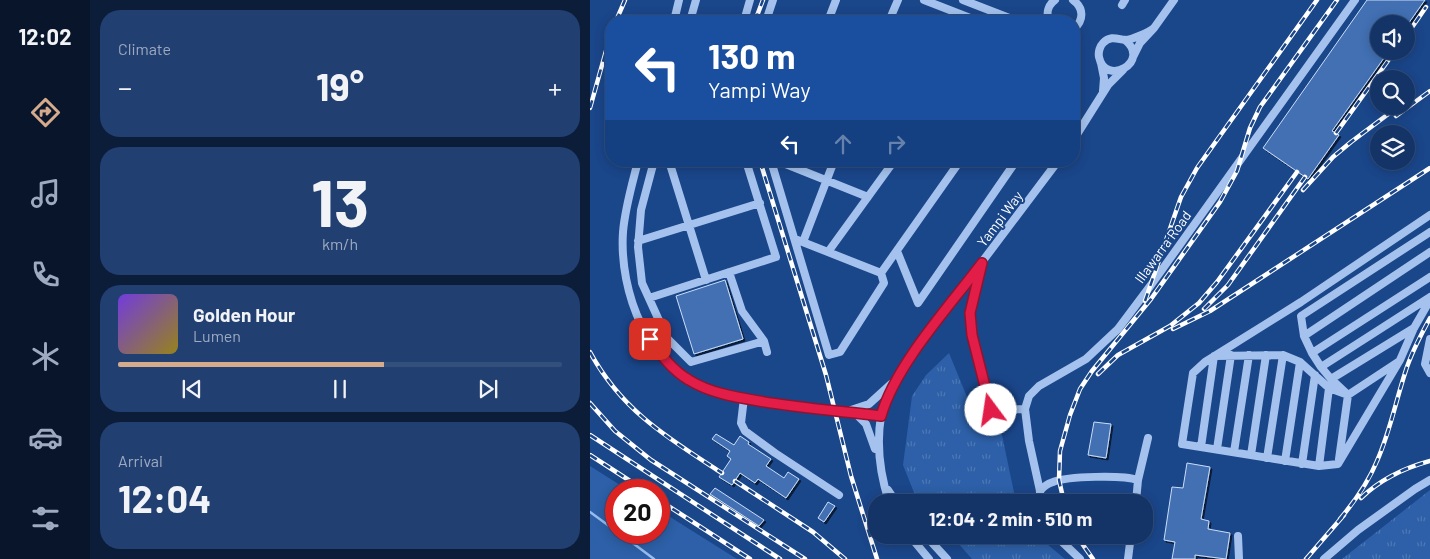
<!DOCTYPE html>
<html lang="en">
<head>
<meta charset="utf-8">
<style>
  body { margin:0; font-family:Barlow,sans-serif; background:#213f71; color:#f1f3f6; height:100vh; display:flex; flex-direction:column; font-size:19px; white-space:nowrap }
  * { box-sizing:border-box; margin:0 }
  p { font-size:16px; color:#9daac0 }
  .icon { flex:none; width:28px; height:28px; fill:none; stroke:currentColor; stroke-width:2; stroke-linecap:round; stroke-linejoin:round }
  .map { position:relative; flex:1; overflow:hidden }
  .drawer { display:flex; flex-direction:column; gap:10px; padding:10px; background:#0b1d39; width:500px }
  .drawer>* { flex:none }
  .guide { position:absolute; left:15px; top:15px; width:475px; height:152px; border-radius:20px; box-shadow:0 2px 12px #0003,0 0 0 1px #334f7c; background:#1a4fa0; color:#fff; overflow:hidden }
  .buttons { position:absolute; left:780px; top:15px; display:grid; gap:10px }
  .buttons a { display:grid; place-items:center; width:45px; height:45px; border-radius:50%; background:#143468; box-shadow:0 2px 12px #0003,0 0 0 1px #334f7c; font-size:25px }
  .speed { position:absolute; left:15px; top:479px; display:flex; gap:10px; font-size:25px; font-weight:700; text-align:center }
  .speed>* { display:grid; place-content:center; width:65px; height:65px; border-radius:50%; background:#143468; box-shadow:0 2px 12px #0003,0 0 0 1px #334f7c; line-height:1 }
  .speed .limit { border:8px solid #d22; background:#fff; color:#111 }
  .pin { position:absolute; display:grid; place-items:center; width:42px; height:42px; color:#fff; margin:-21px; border-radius:10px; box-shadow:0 2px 8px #0006 }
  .me { position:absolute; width:55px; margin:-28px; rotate:346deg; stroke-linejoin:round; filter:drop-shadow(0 0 4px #0008) }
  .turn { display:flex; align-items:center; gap:18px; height:105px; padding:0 20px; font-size:22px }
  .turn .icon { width:65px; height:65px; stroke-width:2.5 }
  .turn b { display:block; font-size:35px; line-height:42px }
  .lanes { display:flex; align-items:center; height:48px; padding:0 20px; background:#0003; justify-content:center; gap:25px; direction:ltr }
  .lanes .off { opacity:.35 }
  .big { font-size:38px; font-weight:700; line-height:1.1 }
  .drawer .widget { flex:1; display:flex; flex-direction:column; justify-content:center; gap:8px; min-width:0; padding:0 18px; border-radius:20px; background:#213f71 }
  .drawer .dial { align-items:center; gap:0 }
  .dial b { font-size:65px; line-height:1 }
  .song { display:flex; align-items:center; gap:15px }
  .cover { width:60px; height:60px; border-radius:8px; background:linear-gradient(135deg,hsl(260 70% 55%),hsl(50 70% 35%)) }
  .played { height:5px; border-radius:2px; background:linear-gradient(90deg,#d6ab8b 60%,#334f7c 60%) }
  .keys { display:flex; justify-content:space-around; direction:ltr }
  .heat { display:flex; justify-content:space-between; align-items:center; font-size:28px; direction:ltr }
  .trip { position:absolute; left:278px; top:494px; width:285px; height:50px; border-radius:20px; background:#143468; box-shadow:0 2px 12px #0003,0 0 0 1px #334f7c; font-weight:700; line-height:50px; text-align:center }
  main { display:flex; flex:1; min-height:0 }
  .tab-bar { display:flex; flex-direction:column; width:90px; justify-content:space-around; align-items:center; background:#08152a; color:#9daac0 }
  .tab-bar .icon { width:35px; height:35px }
  .tab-bar .current { color:#d6ab8b }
  .tab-bar b { font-size:22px; color:#f1f3f6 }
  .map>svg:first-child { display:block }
</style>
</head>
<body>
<main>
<nav class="tab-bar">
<b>12:02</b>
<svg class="icon current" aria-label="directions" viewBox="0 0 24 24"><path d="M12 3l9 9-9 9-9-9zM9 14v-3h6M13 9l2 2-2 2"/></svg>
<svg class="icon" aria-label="music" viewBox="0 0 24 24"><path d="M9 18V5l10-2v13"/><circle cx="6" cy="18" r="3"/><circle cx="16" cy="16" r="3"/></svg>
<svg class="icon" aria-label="phone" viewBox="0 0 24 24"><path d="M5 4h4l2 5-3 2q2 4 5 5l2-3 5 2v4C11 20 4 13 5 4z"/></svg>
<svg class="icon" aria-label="climate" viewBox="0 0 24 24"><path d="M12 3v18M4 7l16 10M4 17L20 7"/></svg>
<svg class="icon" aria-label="car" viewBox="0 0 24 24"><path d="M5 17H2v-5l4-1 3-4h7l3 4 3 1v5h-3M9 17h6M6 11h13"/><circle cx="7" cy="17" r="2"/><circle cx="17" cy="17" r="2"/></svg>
<svg class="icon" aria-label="filters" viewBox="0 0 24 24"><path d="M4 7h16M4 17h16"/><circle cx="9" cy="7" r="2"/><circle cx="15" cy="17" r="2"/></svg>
</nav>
<section class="drawer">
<div class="widget"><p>Climate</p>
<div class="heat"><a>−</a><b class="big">19°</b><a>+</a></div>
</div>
<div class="widget dial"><b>13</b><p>km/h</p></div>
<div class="widget">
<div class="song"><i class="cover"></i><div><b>Golden Hour</b><p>Lumen</p></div></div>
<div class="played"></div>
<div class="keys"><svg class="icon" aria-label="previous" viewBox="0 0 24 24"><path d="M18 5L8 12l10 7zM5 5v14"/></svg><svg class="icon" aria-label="pause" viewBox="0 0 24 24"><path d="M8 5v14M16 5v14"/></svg><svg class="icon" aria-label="next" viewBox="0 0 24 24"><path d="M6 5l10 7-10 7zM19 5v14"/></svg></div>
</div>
<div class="widget"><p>Arrival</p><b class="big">12:04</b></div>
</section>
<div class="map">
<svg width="840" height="559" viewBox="0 0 840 559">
  <defs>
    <pattern id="grass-tufts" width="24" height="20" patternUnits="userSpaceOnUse" patternTransform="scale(1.25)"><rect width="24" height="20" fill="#2d60a8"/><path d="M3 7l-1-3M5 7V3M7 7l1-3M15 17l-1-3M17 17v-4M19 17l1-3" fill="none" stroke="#4c78b5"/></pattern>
    <filter id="shadow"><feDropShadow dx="2" dy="2" stdDeviation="0" flood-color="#0009"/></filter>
  </defs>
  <rect width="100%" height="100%" fill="#1a468a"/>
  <path fill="url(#grass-tufts)" d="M359,353L386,419L412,435L426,502H331L325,495L313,465L322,396L336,375Z
    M840,490V559H752Z
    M361,535H446L475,559H382Z"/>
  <path fill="#2d60a8" d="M0,466L38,490H26V532H69V510L147,559H0Z"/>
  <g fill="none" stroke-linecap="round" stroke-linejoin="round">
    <path stroke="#97bcef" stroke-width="2.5" d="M0,512L26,531
      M28,532L64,559"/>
  </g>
  <path fill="#4370b3" stroke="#cadefa" filter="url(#shadow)" d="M777,0H835L818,24H789V51H799L742,131L749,135L718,179L673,148Z
    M135,280L153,339L104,354L86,296Z
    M504,422L521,424L516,458L498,455Z
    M126,434L144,445L150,436L159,442L158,444L181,459L176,466L194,478L198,472L209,479L196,498L168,479L165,483L150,473L142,485L129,477L141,459L137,456L140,451L122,439Z
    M597,463L620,467L611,519L619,521L618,529L640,533L636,559L605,555V559H582L585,542L574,540L582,487L593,488Z
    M125,488L174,520L169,526L120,494Z
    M238,502L245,506L234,522L228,518Z"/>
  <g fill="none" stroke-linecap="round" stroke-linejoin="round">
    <path stroke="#a4c2ed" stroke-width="8" d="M334,0L388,21
      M373,0L427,21
      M483,0C494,8 494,20 484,29
      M532,5L535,0
      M84,21L89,0
      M100,21L106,0
      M154,21L160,0
      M176,21L183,0
      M238,21L246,0
      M299,21L308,0
      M459,21C456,13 458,5 465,0
      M535,40C562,62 515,87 509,57C508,52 510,46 513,43C521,35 527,39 535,40C542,40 559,32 564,28
      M543,57L550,43L564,28L584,0
      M511,63L514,78L513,91
      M484,139L518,85L533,70
      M48,161C42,185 35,208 33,232C29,292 58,368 118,389C135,395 153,398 170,401C210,408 250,411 291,416C286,446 290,474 299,502
      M64,161L51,210L48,247L52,283L77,338L101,362L174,341
      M79,161L116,280
      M181,161L239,355L250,352L294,283L291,273
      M188,161L278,197
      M840,215L711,302L615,362L603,373L592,444L729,466L748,464L810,360L824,328L840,300
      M205,239L291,273
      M48,241L170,203
      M213,242L244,161
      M307,251L328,303L426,161
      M238,252L304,161
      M391,268L380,313L382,335L401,410L435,409
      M139,272L152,311L174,341L177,352
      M291,273L370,161
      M59,298L186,257L156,161
      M714,336L711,316L840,232
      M840,339L835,364L840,373
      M722,353L714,336L840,252
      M808,362L758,395L741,379L824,328
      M731,367L722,353L840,277
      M741,379L731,367L840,297
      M154,398L151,423L155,431L185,453L249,495
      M261,410L279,404L301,384
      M266,414L276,424L285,449
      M291,416L304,383L328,347L468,161
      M611,447L624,356L693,355L710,362L739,388L758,395L749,459
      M627,449L641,355
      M644,452L659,355
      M661,455L676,355
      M677,458L693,355
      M695,461L710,362
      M712,464L725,375
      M729,466L739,388
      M298,490L306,502
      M450,491C453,487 457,484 463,482C478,476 533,475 548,480L558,438
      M450,502V491L439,441L435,409L439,396L449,386L496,359L528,329L561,285L765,0
      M546,502L548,480
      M319,535L339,559
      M335,535L357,559
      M465,535L490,559
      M648,536L649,559
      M538,559L541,535
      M734,559L768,530L825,489L840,480"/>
    <g stroke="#fff" stroke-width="4.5">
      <path id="rail" d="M26,21L35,0
        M165,21L173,0
        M816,36L836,7
        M0,108L21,33
        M806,116L840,91
        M746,133L805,51
        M170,161L236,375L261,476L287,559
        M713,190L743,157L761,142L809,106
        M555,301L591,197L607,168L727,0
        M614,309L638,285L715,177
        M583,329L620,311L840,168
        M0,352C32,411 78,438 132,473
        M508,374L528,355L580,326L609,303L627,282L707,172
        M0,403L25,431L61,460L215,559
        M0,435L190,559
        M0,455L54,490
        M145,481L223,532L255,559
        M771,498C791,479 814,468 840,461
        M69,500L160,559
        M474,502L469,480L470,451L480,415L490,389L502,371L561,299L630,202L647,171L660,128L670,107L747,0
        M750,519C765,501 778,483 787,461C800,432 806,400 816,370C822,351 831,335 840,318
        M486,535L503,559
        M716,559L754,515"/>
    </g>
    <use href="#rail" stroke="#1a468a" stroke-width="2.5" stroke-dasharray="8" stroke-linecap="butt"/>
  </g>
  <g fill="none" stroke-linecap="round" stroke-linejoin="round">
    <g stroke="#92132f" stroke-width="12">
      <path id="route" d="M60,339C71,355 82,370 99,380C120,393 145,397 169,401C209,408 250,411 291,416C306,364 359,307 392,263L380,313L382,335L401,410"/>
    </g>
    <use href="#route" stroke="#e11d48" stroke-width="9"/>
  </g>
  <g text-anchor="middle" stroke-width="4" stroke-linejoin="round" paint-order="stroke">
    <g font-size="14" fill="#fff" stroke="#1a468a">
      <text transform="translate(410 219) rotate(-53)" y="5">Yampi Way</text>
      <text transform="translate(573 247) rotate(-54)" y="5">Illawarra Road</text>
    </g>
  </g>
</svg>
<div class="buttons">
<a><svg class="icon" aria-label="sound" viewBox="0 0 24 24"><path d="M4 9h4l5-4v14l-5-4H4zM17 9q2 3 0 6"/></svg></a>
<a><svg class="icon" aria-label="search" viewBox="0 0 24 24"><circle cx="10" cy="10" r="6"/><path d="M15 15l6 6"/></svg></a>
<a><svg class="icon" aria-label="layers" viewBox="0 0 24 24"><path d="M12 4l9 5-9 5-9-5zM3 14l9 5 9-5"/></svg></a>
</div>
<div class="speed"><div class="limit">20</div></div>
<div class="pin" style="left:60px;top:339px;background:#d93025"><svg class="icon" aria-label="arrive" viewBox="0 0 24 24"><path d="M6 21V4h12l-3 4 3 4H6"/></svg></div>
<svg class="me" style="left:401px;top:410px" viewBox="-20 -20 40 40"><circle r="19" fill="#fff"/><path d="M0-13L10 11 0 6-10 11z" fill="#e11d48"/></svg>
<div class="trip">12:04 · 2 min · 510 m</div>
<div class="guide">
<div class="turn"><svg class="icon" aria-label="left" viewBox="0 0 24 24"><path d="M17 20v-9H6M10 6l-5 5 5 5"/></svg><div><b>130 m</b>Yampi Way</div></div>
<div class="lanes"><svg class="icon" aria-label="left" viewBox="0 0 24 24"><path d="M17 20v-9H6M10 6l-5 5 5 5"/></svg><svg class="icon off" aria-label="ahead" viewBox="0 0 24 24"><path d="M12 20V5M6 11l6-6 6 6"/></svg><svg class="icon off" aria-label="right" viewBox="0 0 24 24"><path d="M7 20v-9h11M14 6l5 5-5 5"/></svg></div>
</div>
</div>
</main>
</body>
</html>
